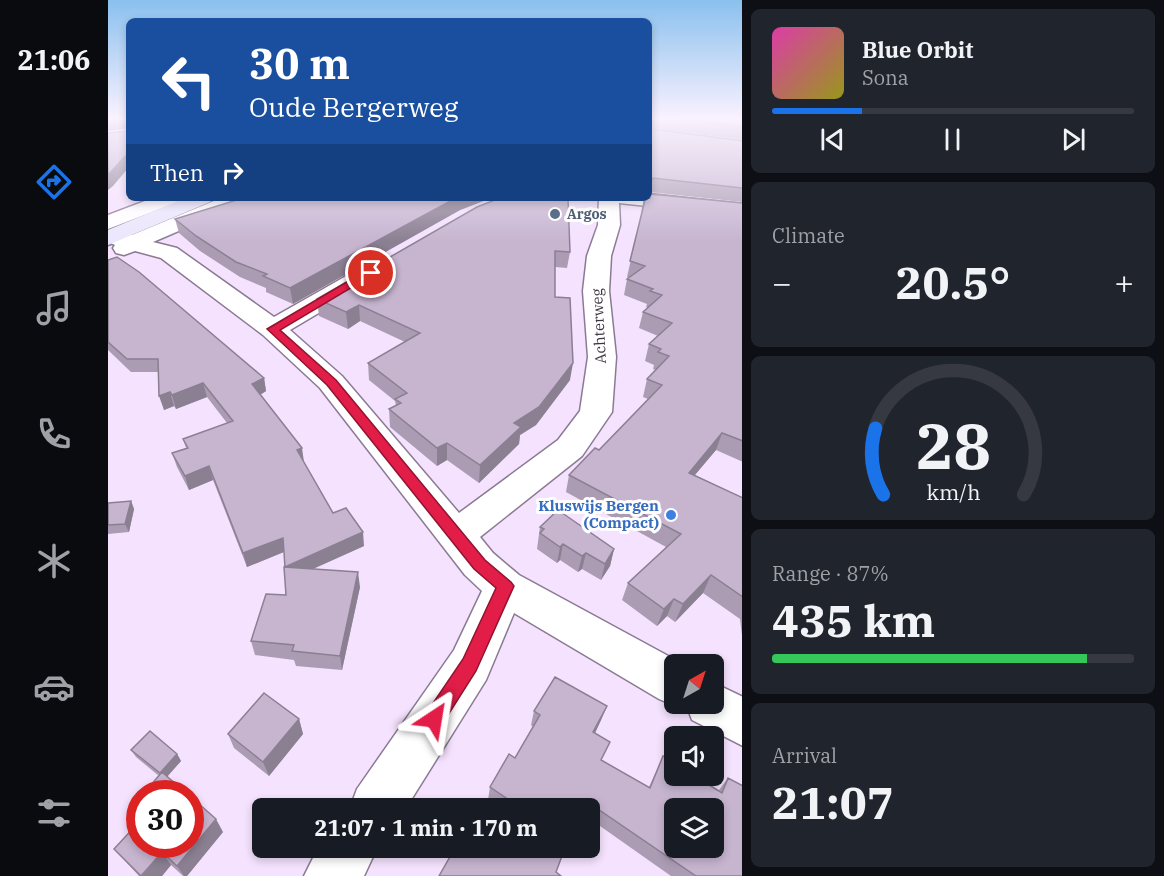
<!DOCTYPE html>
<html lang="en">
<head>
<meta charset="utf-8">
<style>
  body { margin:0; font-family:"IBM Plex Serif",serif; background:#20242c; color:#f1f3f6; height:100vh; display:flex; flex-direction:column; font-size:22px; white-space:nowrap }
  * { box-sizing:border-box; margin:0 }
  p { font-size:20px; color:#9ea1a6 }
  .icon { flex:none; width:33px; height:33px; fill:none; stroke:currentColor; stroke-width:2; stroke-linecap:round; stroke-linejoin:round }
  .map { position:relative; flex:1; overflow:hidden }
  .details { display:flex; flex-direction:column; gap:9px; padding:9px; background:#0d0f14; width:422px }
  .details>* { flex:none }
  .hud { position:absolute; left:18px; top:18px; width:526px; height:183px; border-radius:9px; box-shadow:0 3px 9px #0003; background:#1a4fa0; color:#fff; overflow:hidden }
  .needle { width:39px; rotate:39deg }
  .fabs { position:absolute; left:556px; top:654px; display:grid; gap:12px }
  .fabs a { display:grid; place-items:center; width:60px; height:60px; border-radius:9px; background:#171b24; box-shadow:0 3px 9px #0003; font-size:30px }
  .speed { position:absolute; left:18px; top:780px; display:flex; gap:12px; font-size:30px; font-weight:700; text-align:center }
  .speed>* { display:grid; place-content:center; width:78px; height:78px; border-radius:50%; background:#171b24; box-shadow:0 3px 9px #0003; line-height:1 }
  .speed .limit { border:9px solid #d22; background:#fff; color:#111 }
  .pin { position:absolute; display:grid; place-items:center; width:51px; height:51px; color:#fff; margin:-26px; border:3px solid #fff; border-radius:50%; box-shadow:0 2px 6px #0007 }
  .me { position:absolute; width:66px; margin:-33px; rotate:33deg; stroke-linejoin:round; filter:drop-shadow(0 0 4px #0008) }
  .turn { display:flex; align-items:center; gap:21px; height:126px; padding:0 24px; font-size:27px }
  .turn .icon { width:78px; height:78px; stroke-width:2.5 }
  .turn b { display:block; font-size:42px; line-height:51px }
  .then { display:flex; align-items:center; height:57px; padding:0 24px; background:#0003; gap:12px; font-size:22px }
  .big { font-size:45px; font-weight:700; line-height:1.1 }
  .details .card { flex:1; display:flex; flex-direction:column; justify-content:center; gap:9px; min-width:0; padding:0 21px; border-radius:9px; background:#20242c }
  .details .dial { align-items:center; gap:0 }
  .dial svg { height:156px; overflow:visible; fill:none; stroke:#363941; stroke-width:7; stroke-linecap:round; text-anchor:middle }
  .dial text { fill:#f1f3f6; stroke:none }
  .song { display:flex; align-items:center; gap:18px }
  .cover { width:72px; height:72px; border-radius:9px; background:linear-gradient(135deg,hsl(320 70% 55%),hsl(60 70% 35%)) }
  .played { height:6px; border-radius:3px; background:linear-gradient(90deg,#1a73e8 25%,#363941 25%) }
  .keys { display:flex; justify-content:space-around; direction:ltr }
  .heat { display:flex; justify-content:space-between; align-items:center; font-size:33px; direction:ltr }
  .charge { height:9px; border-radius:4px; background:linear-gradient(90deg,#34c759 87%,#363941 0) }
  .trip { position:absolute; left:144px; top:798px; width:348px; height:60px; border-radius:9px; background:#171b24; box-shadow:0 3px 9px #0003; font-weight:700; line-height:60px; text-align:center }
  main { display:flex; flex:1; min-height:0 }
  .tab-bar { display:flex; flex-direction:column; width:108px; justify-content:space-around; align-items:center; background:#090b0e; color:#9ea1a6 }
  .tab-bar .icon { width:42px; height:42px }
  .tab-bar .active { color:#1a73e8 }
  .tab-bar b { font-size:27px; color:#f1f3f6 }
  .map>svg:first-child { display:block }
</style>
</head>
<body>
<main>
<nav class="tab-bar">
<b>21:06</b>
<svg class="icon active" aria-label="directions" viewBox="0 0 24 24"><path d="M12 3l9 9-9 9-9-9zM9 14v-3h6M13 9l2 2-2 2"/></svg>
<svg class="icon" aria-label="music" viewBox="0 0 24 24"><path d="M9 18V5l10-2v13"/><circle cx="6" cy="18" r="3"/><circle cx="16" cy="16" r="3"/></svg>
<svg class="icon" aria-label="phone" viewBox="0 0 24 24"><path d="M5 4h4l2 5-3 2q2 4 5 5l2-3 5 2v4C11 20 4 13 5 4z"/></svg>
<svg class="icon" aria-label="climate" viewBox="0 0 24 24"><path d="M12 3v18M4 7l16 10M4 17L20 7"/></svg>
<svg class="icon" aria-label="car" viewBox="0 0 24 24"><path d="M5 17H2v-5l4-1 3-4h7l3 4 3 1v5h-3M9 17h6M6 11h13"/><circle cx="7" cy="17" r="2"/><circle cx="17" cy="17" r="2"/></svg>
<svg class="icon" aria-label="filters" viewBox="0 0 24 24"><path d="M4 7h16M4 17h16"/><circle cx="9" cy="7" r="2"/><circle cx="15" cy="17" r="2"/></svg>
</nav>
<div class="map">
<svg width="635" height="876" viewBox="0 0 635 876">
  <rect width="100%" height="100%" fill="#f5e2fe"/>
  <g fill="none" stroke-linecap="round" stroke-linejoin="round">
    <g stroke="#8b7a93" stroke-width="3">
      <path id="street" d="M542,194L635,204V216L511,203L512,225L503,256L501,291L508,357L504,412L474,456L372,537L385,553L411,575L575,664H567V704H572L567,706L551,699L406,613L378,680L298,808H242L249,789L346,650L374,591L357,575L212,388L155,335L53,258L27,251L16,255L8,253L5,248L7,245L0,242V231L5,229L24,235L113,198H141L138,202L45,242L69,248L166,317L240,275L249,273L258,275L261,280L258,285L182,330L234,376L351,513L450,440L472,411L480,357L475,291L479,256L490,225L491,198H542Z
        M45,198H73L70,202L0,229V215Z
        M606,683L635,697V746L584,720L578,704H606Z
        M210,848H269L256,876H196Z"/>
    </g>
    <g stroke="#8b7a93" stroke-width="3">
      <path id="secondary" d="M77,198H105L102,202L0,245V230Z"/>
    </g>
    <use href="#street" fill="#fff" fill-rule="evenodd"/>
    <use href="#secondary" fill="#ebe7fc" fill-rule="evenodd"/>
  </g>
  <path fill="#ab9cb3" d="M542,119H635V140L544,128V129L635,141V202L542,192V193Z
    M128,198H383L352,210L185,304L158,292V288L132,277L92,251L71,233L67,219L128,200Z
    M392,198L462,252L459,268L447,267V297L462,380L428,425L412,435L411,444L371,483L339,460L329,466L282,427L281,409L288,406L287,401L261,380L260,363L297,342L252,321L240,329L211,316L209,299Z
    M536,198L635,203V462L608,450L587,475L635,498V643L632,619L595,593L567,622L559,616L549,626L514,600L520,583L558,547L458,492L461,475L491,450L540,399L535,397L539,379L548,370L545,369L546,365L537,361L541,344L550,336L531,328L535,312L540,308L538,307L539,304L516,295L519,279L522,278L519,277L533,216L534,208Z
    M0,260L156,378L158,391L152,395L196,462L225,513L256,546L205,569L252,587L234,670L188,666L186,660L147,655L143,641L178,595L176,552L139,567L105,480L81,490L69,467L64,453L78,448L75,439L119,423L99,397L68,409L66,406L56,410L50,372H23L0,350Z
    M23,501L26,509L21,532L0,534V503Z
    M432,527L506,549L502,566L493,580L474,569L470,572L452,560L449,563L429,549Z
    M499,706L493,720L487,733L494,760L541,787L555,756L611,790L620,778L635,876H563L482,819V808H393L380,800L382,787L407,758L425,727L423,725L426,711Z
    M191,719L195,734L161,776L126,748L120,734Z
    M23,750L69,754L73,761L59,777L51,776L28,757Z
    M115,832L79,876H75L63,865L54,876H31L6,849Z"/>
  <path fill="#8b7f92" d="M7,119H20L21,128L0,131V120Z
    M21,152V167L5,186L0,190V175Z
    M348,198H383L352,210L185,304L182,288Z
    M251,305L252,321L240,329L238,312Z
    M465,363L462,380L428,425L412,435L411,444L371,483L372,465L406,423Z
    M156,378L158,391L147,398L144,384Z
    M95,383L99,397L68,409L64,395Z
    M62,392L66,406L56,410L51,396Z
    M614,433L608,450L574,490L581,473Z
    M339,443V460L329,466V448Z
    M194,448L196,462L189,450Z
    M101,466L105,480L81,490L77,476Z
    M23,501L26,509L21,532L17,524Z
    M255,532L256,546L180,580L177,567Z
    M175,538L178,551L139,567L135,553Z
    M455,544L452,560L449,563L452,547Z
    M506,549L502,566L493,580L497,564Z
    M478,553L474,569L470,572L474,556Z
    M250,572L252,587L234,670L232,656Z
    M603,575L595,593L567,622L575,604Z
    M566,599L559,616L549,626L556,609Z
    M499,706L493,720L481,746L485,732Z
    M191,719L195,734L161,776L155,762Z
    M69,754L73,761L56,780L52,773Z
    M108,819L115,832L79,876H76L69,866Z
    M54,852L63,865L54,876H34Z"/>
  <path fill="#c7b5d0" stroke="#8b7f92" stroke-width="1.5" fill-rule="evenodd" d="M20,119H21V152L0,175V133L20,131Z
    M542,119H543L544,129L635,141V188L545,178L543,182H542Z
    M575,119H635V127Z
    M542,194L635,203V441L614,433L581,473L635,498V597L603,575L575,604L566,599L556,609L520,583L573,534L461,475L487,448L491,450L554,385L539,379L561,356L550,352L553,349L541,344L564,323L535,312L554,295L542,291L545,289L519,279L537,266L522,261L536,204L537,198H542Z
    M135,198H348L182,288L155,276L159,274L128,262L88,236L67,219Z
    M392,198H460L462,252L447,251V297L462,298L465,363L431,407L406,423L413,427L372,465L339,443L329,448L281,409L293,403L287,399L299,393L260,363L312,333L251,305L238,312L209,299L369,207Z
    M9,257L31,272L156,378L144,384L194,448L189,450L225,513L238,508L255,532L177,567L175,538L135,553L101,466L77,476L64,453L80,448L75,439L125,421L95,383L64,395L62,392L51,396L50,359H19L0,342V260Z
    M23,501L17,524L0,525V503Z
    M450,510L506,549L497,564L478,553L474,556L455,544L452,547L432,533L436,529L432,527Z
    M176,567L250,572L232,656L184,651L186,645L143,641L158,594L178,595Z
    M447,677L499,706L485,732L502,742L493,760L542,788L555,756L567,764V776H586L614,793L620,778L635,786V876H588L475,799L472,808H400L404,802L382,787L401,754L407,758L432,715L426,711ZM567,808H606V848H567Z
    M156,693L191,719L155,762L120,734Z
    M42,731L69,754L52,773L23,750Z
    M54,772L79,794H35Z
    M82,796L108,819L69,866L54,852L33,876L6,849L32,821V844H82Z
    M347,848H359L372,857L378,848H457L448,872L453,876H331Z"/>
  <linearGradient id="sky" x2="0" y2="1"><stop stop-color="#8ac0ee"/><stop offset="0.49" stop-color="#faf2ff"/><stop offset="1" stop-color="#faf2ff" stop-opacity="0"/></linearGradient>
  <rect width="635" height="242" fill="url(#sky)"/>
  <path fill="#e11d48" stroke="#92132f" stroke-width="1.5" d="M259,270L268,273L172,330L228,380L377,560L403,582L406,586L368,671L333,726L326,728L319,726L316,719L319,712L355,659L388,588L366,569L219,385L159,329Z"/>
  <circle fill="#5c6f8a" stroke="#fff" stroke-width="2" cx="447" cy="214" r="6"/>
  <circle fill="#3f7fe0" stroke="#fff" stroke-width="2" cx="563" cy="515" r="6"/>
  <g text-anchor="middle" stroke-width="6" stroke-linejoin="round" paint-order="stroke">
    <g font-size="14" font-weight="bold" fill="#4e5e75" stroke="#fff" text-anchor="start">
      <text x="459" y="219">Argos</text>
    </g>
    <g font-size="15" fill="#3c343f" stroke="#fff">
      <text transform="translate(491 326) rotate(-93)" y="5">Achterweg</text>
    </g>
    <g font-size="15" font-weight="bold" fill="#366cbe" stroke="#fff" text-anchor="end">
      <text x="551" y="511">Kluswijs Bergen<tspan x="551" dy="17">(Compact)</tspan></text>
    </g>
  </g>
</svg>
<div class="fabs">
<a><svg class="needle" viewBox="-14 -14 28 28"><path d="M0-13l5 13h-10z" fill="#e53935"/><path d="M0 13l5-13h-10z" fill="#9ea1a6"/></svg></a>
<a><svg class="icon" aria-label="sound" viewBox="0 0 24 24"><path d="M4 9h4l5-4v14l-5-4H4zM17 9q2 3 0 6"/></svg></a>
<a><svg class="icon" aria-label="layers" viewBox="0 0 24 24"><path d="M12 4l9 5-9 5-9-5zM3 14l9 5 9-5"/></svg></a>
</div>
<div class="speed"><div class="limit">30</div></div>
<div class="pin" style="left:263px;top:273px;background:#d93025"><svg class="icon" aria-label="arrive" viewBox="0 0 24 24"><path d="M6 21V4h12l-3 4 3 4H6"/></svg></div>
<svg class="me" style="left:326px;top:719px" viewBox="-20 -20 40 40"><path d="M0-17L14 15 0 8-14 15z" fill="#e11d48" stroke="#fff" stroke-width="4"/></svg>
<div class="trip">21:07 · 1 min · 170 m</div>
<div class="hud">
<div class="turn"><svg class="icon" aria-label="left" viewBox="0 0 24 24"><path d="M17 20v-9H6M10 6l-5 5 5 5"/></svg><div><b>30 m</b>Oude Bergerweg</div></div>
<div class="then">Then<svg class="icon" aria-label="right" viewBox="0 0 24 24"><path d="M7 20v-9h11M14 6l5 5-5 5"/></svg></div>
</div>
</div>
<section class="details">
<div class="card">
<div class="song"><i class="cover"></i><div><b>Blue Orbit</b><p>Sona</p></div></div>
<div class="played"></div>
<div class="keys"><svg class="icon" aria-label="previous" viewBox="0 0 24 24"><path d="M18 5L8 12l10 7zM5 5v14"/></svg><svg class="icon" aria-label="pause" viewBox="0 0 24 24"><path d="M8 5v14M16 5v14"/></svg><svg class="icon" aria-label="next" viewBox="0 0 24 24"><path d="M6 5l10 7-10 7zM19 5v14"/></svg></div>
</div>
<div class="card"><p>Climate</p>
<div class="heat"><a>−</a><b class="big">20.5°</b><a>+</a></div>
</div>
<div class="card dial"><svg viewBox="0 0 100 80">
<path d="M14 69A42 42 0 1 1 86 69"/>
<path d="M14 69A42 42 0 0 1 10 35" stroke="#1a73e8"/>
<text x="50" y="56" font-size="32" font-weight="700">28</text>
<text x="50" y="72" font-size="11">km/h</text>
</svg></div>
<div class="card"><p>Range · 87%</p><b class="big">435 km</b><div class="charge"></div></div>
<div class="card"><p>Arrival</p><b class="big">21:07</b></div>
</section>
</main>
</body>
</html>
